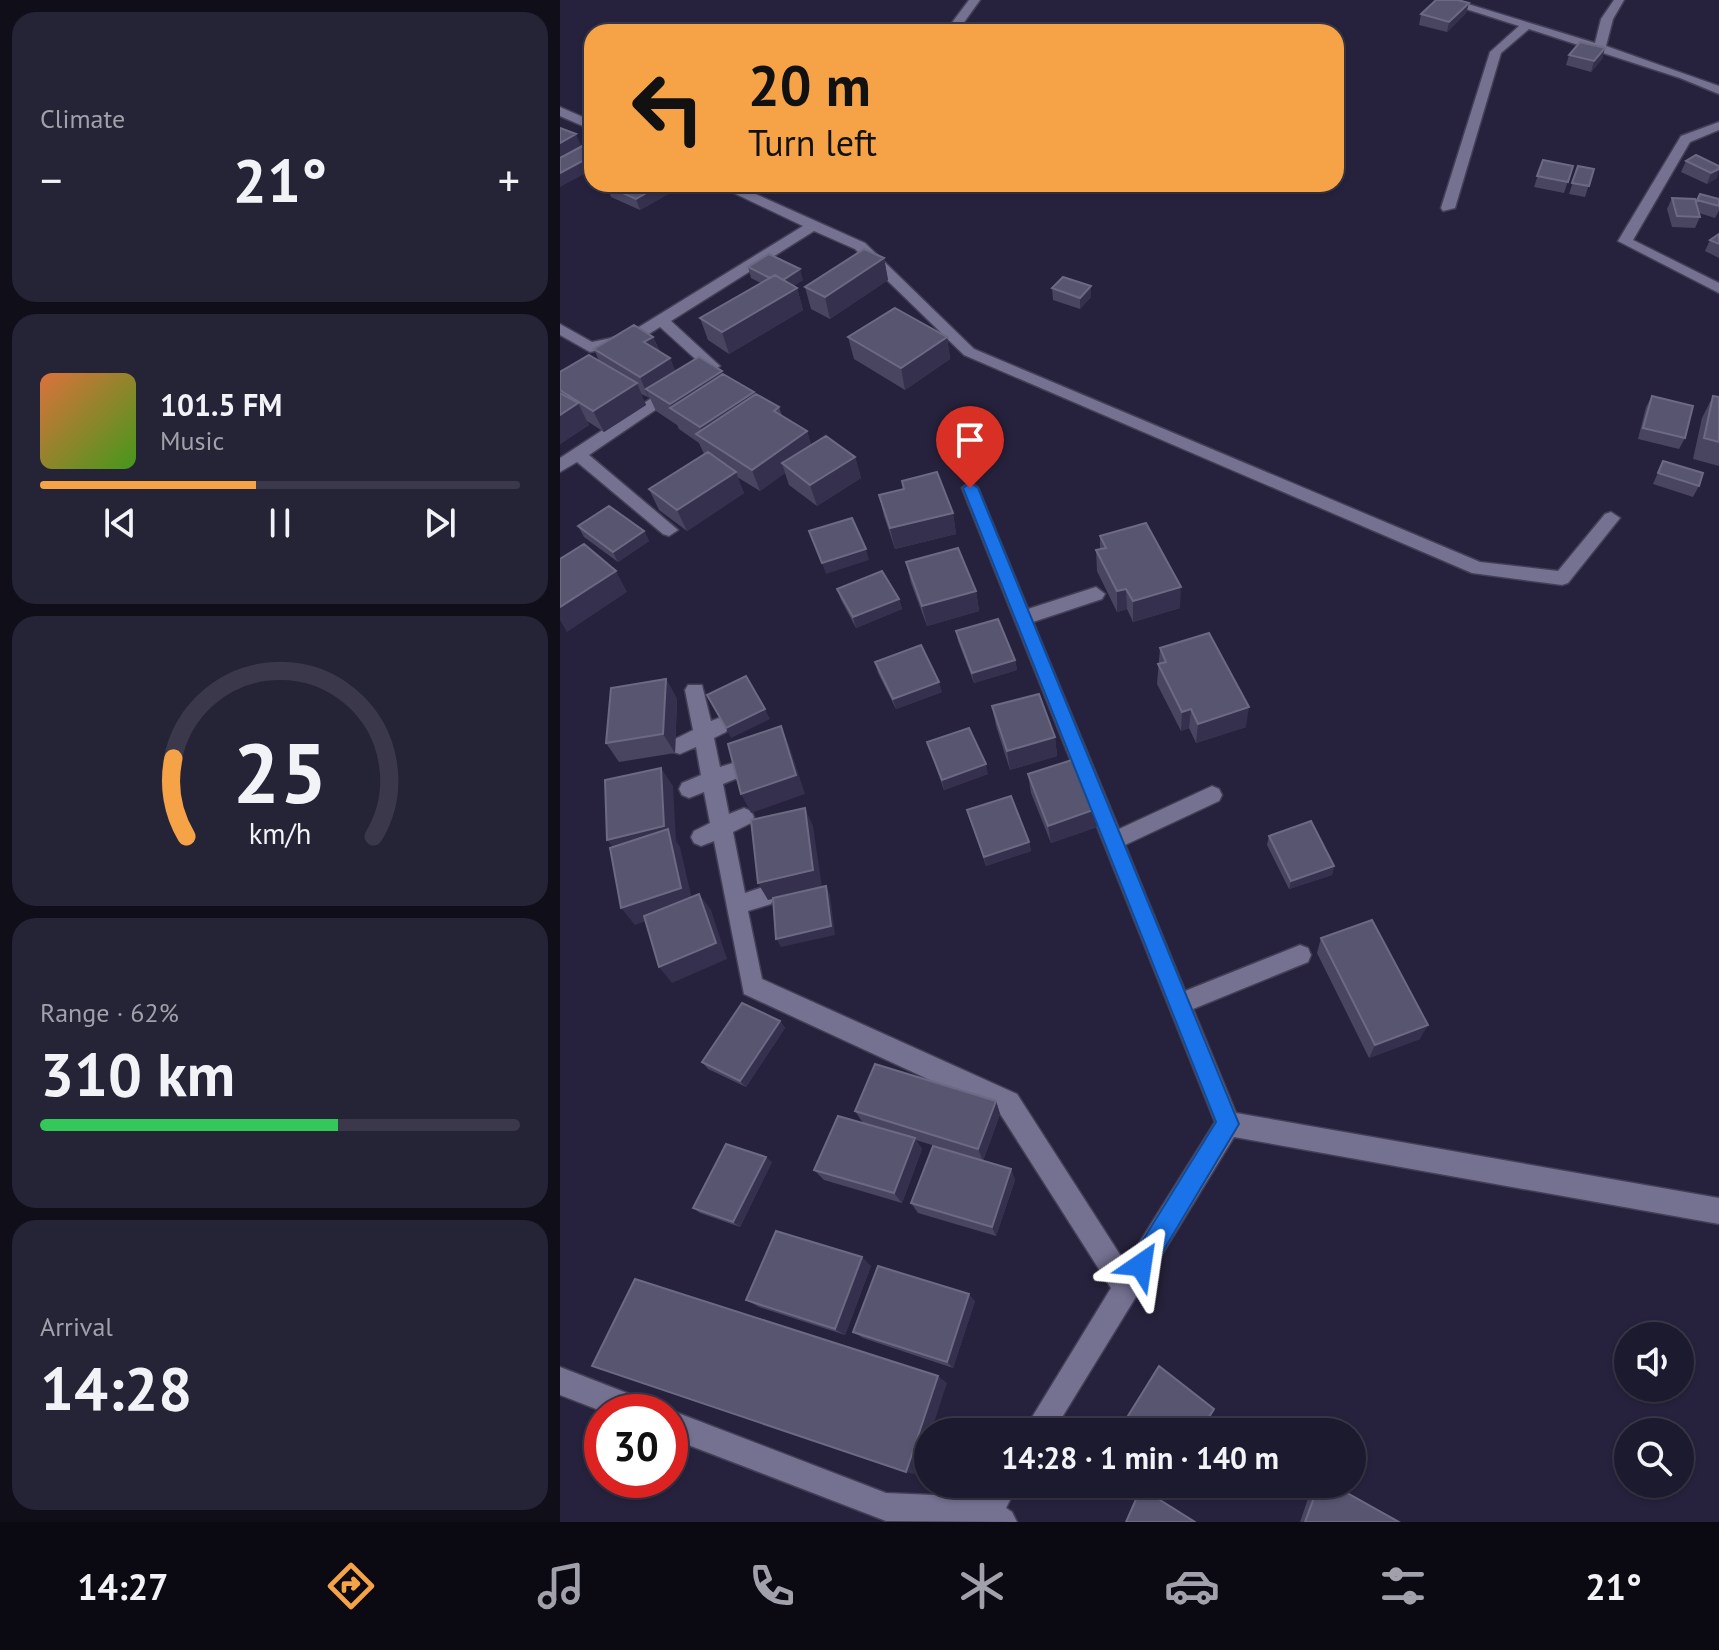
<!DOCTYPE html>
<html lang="en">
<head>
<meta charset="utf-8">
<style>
  body { margin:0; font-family:"PT Sans",sans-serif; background:#252336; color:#f1f3f6; height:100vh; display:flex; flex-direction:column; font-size:30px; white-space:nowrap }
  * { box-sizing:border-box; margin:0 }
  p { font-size:26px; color:#a0a1aa }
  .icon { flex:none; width:44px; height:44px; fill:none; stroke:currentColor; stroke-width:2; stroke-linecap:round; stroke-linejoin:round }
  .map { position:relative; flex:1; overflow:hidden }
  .details { display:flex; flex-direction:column; gap:12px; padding:12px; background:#0f0e19; width:560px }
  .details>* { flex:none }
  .guide { position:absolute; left:24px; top:24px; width:760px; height:168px; border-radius:24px; box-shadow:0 2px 6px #0004,0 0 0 2px #3a384a; background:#f5a346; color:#111; overflow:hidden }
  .fabs { position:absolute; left:1054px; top:1322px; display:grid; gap:16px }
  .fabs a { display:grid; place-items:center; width:80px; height:80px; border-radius:50%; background:#1c1a2e; box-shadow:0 2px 6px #0004,0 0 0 2px #3a384a; font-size:40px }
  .speed { position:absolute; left:24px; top:1394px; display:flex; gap:16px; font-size:40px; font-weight:700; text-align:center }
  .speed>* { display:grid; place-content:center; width:104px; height:104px; border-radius:50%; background:#1c1a2e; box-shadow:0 2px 6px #0004,0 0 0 2px #3a384a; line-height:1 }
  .speed .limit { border:12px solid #d22; background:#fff; color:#111 }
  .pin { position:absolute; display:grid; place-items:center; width:68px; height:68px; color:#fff; margin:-82px -34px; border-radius:50% 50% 50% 0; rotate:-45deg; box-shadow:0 0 8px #0007 }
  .pin .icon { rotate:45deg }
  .me { position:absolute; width:88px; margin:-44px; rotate:32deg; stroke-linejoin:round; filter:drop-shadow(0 0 6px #0008) }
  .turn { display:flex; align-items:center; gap:28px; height:168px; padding:0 32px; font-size:36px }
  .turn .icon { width:104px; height:104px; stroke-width:2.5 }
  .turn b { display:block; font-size:56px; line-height:68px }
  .big { font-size:60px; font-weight:600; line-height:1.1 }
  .details .tile { flex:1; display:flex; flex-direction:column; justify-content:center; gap:12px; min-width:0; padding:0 28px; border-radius:24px; background:#252336 }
  .details .dial { align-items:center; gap:0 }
  .dial svg { height:208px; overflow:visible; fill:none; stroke:#3a384a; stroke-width:7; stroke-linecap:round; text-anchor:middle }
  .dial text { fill:#f1f3f6; stroke:none }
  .song { display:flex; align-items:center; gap:24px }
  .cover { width:96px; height:96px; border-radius:12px; background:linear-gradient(135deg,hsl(20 70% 55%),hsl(100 70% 35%)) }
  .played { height:8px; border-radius:4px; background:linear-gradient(90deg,#f5a346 45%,#3a384a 45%) }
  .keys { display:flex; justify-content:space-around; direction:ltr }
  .heat { display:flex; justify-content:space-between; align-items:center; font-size:44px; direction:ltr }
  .charge { height:12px; border-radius:6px; background:linear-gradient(90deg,#34c759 62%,#3a384a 0) }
  .trip { position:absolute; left:354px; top:1418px; width:452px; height:80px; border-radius:40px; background:#1c1a2e; box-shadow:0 2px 6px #0004,0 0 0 2px #3a384a; font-weight:600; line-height:80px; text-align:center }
  .tabs { display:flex; height:128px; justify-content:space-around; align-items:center; background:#0b0a12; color:#a0a1aa }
  .tabs .icon { width:56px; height:56px }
  .tabs .current { color:#f5a346 }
  .tabs b { font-size:36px; color:#f1f3f6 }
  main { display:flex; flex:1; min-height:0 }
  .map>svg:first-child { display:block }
</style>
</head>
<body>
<main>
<section class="details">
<div class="tile"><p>Climate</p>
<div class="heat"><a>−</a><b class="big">21°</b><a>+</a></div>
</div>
<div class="tile">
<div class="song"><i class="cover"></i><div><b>101.5 FM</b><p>Music</p></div></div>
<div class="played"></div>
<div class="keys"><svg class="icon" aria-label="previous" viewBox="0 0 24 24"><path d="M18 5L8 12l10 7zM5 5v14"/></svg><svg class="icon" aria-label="pause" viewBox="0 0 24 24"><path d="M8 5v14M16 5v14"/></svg><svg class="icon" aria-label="next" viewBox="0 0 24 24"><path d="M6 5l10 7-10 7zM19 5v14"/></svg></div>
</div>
<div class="tile dial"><svg viewBox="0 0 100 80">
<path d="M14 69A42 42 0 1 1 86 69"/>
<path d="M14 69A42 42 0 0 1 9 39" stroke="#f5a346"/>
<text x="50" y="56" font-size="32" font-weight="700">25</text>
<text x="50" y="72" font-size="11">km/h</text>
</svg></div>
<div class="tile"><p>Range · 62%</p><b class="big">310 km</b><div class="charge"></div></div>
<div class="tile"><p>Arrival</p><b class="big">14:28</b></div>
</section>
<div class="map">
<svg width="1159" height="1522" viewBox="0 0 1159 1522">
  <rect width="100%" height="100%" fill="#26223d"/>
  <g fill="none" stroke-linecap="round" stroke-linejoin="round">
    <g stroke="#433f56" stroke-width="3">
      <path id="street" d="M409,0H420L397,32H385Z
        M878,0H895L1035,43L1041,19L1054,0H1064L1053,19L1046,46L1159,86V94L1120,78L969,29L941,53L895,208L883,211L881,208L930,52L959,26Z
        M0,107L32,121V130L0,116Z
        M1159,122V130L1130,142L1073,240L1159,283V293L1058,241L1121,136Z
        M155,184H173L305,243L414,349L920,562L998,571L1045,514L1051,512L1060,518L1008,583L1002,585L912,573L404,355L295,249L254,231L111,321L160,366L29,455L118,530L109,536L103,534L17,462L0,472V458L142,365L100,327L76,342L30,352L0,335V324L32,342L66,335L243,226Z
        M410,482L418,488L468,609L536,587L545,594L542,599L473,622L559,829L652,786L659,789L662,795L659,801L565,845L625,991L740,945L748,948L751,955L748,962L633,1009L676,1113L1159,1198V1224L674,1137L493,1432H463L551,1288L439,1112L184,994L154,841L141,846L134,843L131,837L134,831L150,823L144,792L129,798L122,795L119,789L122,783L141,775L136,747L120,754L113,752L110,746L113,740L133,730L125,690L128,685H142L151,721L159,718L166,720L169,726L166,732L154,738L160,767L173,763L180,765L183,771L180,777L163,784L169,814L184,808L191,811L194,817L191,823L173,832L185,893L203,887L211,890L214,897L211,904L188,911L202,979L457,1094L566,1264L655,1122L402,488Z
        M0,1367L90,1402L94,1412H44L0,1395Z
        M110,1410L326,1493L420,1497L428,1484H458L446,1508L452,1512L457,1522L326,1521L110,1438V1412H105Z"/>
    </g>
    <use href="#street" fill="#747191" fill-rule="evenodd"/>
  </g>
  <path fill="#494561" d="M909,3L906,13L887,32L859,25L861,14Z
    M1045,48L1042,59L1031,72L1006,65L1009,55Z
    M1136,155L1157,178L1147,184L1121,172L1126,161Z
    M983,160L1013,166L1004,193L974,187Z
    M1018,166L1034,169L1025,197L1009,194Z
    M47,186L110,193L80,210L51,197Z
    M1140,194L1159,199V211L1155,218L1139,213L1140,217L1135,228L1112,227L1107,209L1112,198L1136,203Z
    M1159,234V258L1145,251L1150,240Z
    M324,258L328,280L270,319L251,309L245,287Z
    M188,267L243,280L233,286L237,288L243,310L169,354L148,340L140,318L201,283L191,278Z
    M492,288L531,297L520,309L493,300Z
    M93,337L100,352L110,358L115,371L163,374L195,395L219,407L222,416L247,431L251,445L295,457L301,478L257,506L229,485L225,473L200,491L177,477L184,493L127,531L99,510L89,489L144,454L139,443L119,429L117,425L96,411L90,398L81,394L86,405L44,432L27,421L29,425L0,444V372L39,361L34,349Z
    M288,337H387L390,359L345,390L294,359Z
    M1092,396L1125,438L1119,449L1078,439L1086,407Z
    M1153,396L1159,397V466L1133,459L1142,418Z
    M1103,461L1139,486L1133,497L1093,484Z
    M344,489L393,513L396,534L335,549L324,516L319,495Z
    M18,526L84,531L89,541L58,562L24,537Z
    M540,536L620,608L573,622L567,609L557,612L537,571L536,550L540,549Z
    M346,562L416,591L419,611L367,626L351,583Z
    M277,589L339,599L342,609L296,628L281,600Z
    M396,631L455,660L457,670L414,683L398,641Z
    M600,648L686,727L636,743L629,728L621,731L597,684Z
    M315,662L382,692L336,709L318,673Z
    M106,679L117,699L115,753L59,762L46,743Z
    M432,706L495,737L497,756L450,770L436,726Z
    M367,742L428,774L384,790Z
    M468,774L537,827L491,843L471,793Z
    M407,810L469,842L471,851L426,866Z
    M709,836L774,866L772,875L729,889L707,845Z
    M761,938L860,1039L809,1058L757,953Z
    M220,1021L225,1028L186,1087L148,1069L142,1062Z
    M436,1101L440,1114L423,1161L356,1140L362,1149L342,1203L264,1180L254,1170L303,1123L295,1111Z
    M212,1162L180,1227L140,1213L133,1208Z
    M451,1169L455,1180L436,1236L358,1213L351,1203Z
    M311,1266L285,1335L199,1307L186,1300Z
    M415,1301L393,1368L303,1338L293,1332Z
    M753,1484H771L839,1522H740Z"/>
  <path fill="#34304d" d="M909,3L906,13L887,32L889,22Z
    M1045,48L1042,59L1031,72L1034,61Z
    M16,134L21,145L0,157V143Z
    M32,156V170L0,187V173Z
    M1159,169L1157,178L1147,184L1151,173Z
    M102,184H107L110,193L80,210L76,199Z
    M324,258L328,280L270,319L265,297Z
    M240,269L243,280L222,294L219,282Z
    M531,286V297L520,309V298Z
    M237,288L243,310L169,354L162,332Z
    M93,337L102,359L84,342Z
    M387,337L390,359L345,390L341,368Z
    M110,358L119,380L86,389L89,399L80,377Z
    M162,371L169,393L111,409L110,404Z
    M77,383L86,405L44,432L33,411Z
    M194,392L201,413L145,440L140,427Z
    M18,403L29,425L0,444V415Z
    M247,431L253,453L222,463L225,473L200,491L192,470Z
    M295,457L301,478L257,506L250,485Z
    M176,472L184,493L127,531L117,510Z
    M393,513L396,534L335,549L330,528Z
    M84,531L89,541L58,562L53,552Z
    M306,549L309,560L266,574L262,563Z
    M56,571L67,592L7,632L0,620V607Z
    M621,587L620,608L573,622V601Z
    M566,589L567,609L557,612V591Z
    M416,591L419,611L367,626L362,606Z
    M339,599L342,609L296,628L293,617Z
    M455,660L457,670L414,683L412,673Z
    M106,679L117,699L115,753L103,734Z
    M379,682L382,692L336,709L333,699Z
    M689,707L686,727L636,743L638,724Z
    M205,709L210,719L171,738L166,728Z
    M631,709L629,728L621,731L622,712Z
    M221,726L229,745L245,794L191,813L181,794Z
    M495,737L497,756L450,770L447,751Z
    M426,764L428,774L384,790L382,780Z
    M101,768L113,786L116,841L120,847L133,904L75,925L61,908V857L47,840Z
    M245,808L253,826L262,887L208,900L198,883Z
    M536,809L537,827L491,843L488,826Z
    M469,842L471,851L426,866L424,857Z
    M774,866L772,875L729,889L731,881Z
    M266,886L270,895L275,935L221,947L216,939Z
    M139,894L151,910L167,959L112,983L99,967Z
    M220,1021L225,1028L186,1087L180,1081Z
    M868,1025L860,1039L809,1058L815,1045Z
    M436,1101L440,1114L423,1161L418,1149Z
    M355,1138L362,1149L342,1203L334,1193Z
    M206,1157L212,1162L180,1227L173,1222Z
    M451,1169L455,1180L436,1236L432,1227Z
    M302,1257L311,1266L285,1335L275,1329Z
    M409,1294L415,1301L393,1368L387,1362Z
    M378,1376L387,1383L371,1432H368V1443L358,1475L346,1472Z"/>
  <path fill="#585570" stroke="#6c6983" stroke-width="2" d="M876,0H898L909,3L889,22L861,14Z
    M1020,42L1045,48L1034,61L1009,55Z
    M0,128L16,134L0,143Z
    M24,145L32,149V156L0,173V158Z
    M1136,155L1159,166V169L1151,173L1126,161Z
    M983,160L1013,166L1008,182L977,176Z
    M1018,166L1034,169L1029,186L1012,183Z
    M50,184H102L76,199L47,186Z
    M1140,194L1159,199V206L1137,200Z
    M1112,198L1135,199L1140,217L1117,216Z
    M1159,234V244L1150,240Z
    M304,249L324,258L265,297L245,287Z
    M209,254L240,269L223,280L215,275L210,278L188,267Z
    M215,275L237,288L162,332L140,318Z
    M503,277L531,286L520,298L492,288Z
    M335,308L387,337L341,368L288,337Z
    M74,325L93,337L84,342L110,358L80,377L34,349Z
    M29,355L77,383L33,411L0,390V372Z
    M139,357L162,371L110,404L86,389Z
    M163,374L194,392L140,427L110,408Z
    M0,393L18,403L0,415Z
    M196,394L219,407L214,411L247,431L192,470L136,434Z
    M1092,396L1133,406L1125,438L1083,428Z
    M1153,396L1159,397V442L1144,438Z
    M266,436L295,457L250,485L222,463Z
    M148,452L176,472L117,510L89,489Z
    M1103,461L1143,473L1139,486L1098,473Z
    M377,472L393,513L330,528L319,495L344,489L342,481Z
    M49,506L84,531L53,552L18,526Z
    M292,518L306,549L262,563L249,531Z
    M586,523L621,587L573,601L566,589L557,591L536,550L546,548L540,536Z
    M24,544L56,571L0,607V559Z
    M398,548L416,591L362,606L346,562Z
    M322,571L339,599L293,617L277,589Z
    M438,619L455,660L412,673L396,631Z
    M649,633L689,707L638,724L631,709L622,712L598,664L606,662L600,648Z
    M361,645L379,682L333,699L315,662Z
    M186,676L205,709L166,728L147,695Z
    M106,679L103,734L46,743L51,688Z
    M479,694L495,737L447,751L432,706Z
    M221,726L236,775L181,794L168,744Z
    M409,728L426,764L382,780L367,742Z
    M515,759L536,809L488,826L468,774Z
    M101,768L104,826L47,840L45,780Z
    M451,796L469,842L424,857L407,810Z
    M245,808L253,870L198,883L191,820Z
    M751,821L774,866L731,881L709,836Z
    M108,829L121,888L61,908L50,848Z
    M266,886L271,926L216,939L213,898Z
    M139,894L156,943L99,967L84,916Z
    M812,920L868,1025L815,1045L761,938Z
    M182,1003L220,1021L180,1081L142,1062Z
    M315,1064L436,1101L418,1149L295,1111Z
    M278,1116L355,1138L334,1193L254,1170Z
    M166,1144L206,1157L173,1222L133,1208Z
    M373,1146L451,1169L432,1227L351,1203Z
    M216,1231L302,1257L275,1329L186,1300Z
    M318,1266L409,1294L387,1362L293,1332Z
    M75,1279L378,1376L346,1472L32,1366Z
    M599,1366L654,1409L640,1432H558Z
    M588,1484H610L603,1496Z
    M759,1484H771L839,1522H745Z
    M581,1488L635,1522H566Z"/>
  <path fill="#1a73e8" stroke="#114b97" stroke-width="2" d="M410,483L418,488L679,1124L590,1273L581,1276L573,1273L569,1265L573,1256L656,1122L403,488Z"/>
</svg>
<div class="fabs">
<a><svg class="icon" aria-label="sound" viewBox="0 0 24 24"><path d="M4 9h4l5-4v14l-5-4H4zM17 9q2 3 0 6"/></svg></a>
<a><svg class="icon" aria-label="search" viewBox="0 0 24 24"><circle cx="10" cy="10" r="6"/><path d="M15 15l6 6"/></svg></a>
</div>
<div class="speed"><div class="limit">30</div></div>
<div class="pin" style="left:410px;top:488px;background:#d93025"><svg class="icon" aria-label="arrive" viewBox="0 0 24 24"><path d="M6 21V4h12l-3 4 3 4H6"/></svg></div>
<svg class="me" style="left:581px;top:1265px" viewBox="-20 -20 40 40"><path d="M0-17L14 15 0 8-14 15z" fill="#1a73e8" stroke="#fff" stroke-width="4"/></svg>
<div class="trip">14:28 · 1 min · 140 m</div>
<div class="guide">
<div class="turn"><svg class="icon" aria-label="left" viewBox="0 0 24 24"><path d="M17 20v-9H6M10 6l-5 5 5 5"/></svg><div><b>20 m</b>Turn left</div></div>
</div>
</div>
</main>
<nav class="tabs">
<b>14:27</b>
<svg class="icon current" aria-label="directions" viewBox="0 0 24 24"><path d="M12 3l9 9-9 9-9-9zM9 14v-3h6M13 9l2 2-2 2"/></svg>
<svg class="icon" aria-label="music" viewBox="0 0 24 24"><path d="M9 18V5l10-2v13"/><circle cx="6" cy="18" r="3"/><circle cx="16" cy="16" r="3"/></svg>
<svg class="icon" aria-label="phone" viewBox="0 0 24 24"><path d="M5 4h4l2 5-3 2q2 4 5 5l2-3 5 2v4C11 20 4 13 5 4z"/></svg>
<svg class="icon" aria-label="climate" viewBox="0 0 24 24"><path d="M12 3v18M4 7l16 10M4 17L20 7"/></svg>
<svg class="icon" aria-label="car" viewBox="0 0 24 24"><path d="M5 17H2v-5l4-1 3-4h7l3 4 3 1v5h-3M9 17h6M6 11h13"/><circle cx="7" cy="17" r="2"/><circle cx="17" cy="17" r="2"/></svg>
<svg class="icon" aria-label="filters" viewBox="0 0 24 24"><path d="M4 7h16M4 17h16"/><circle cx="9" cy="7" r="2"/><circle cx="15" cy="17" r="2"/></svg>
<b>21°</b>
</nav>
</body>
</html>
